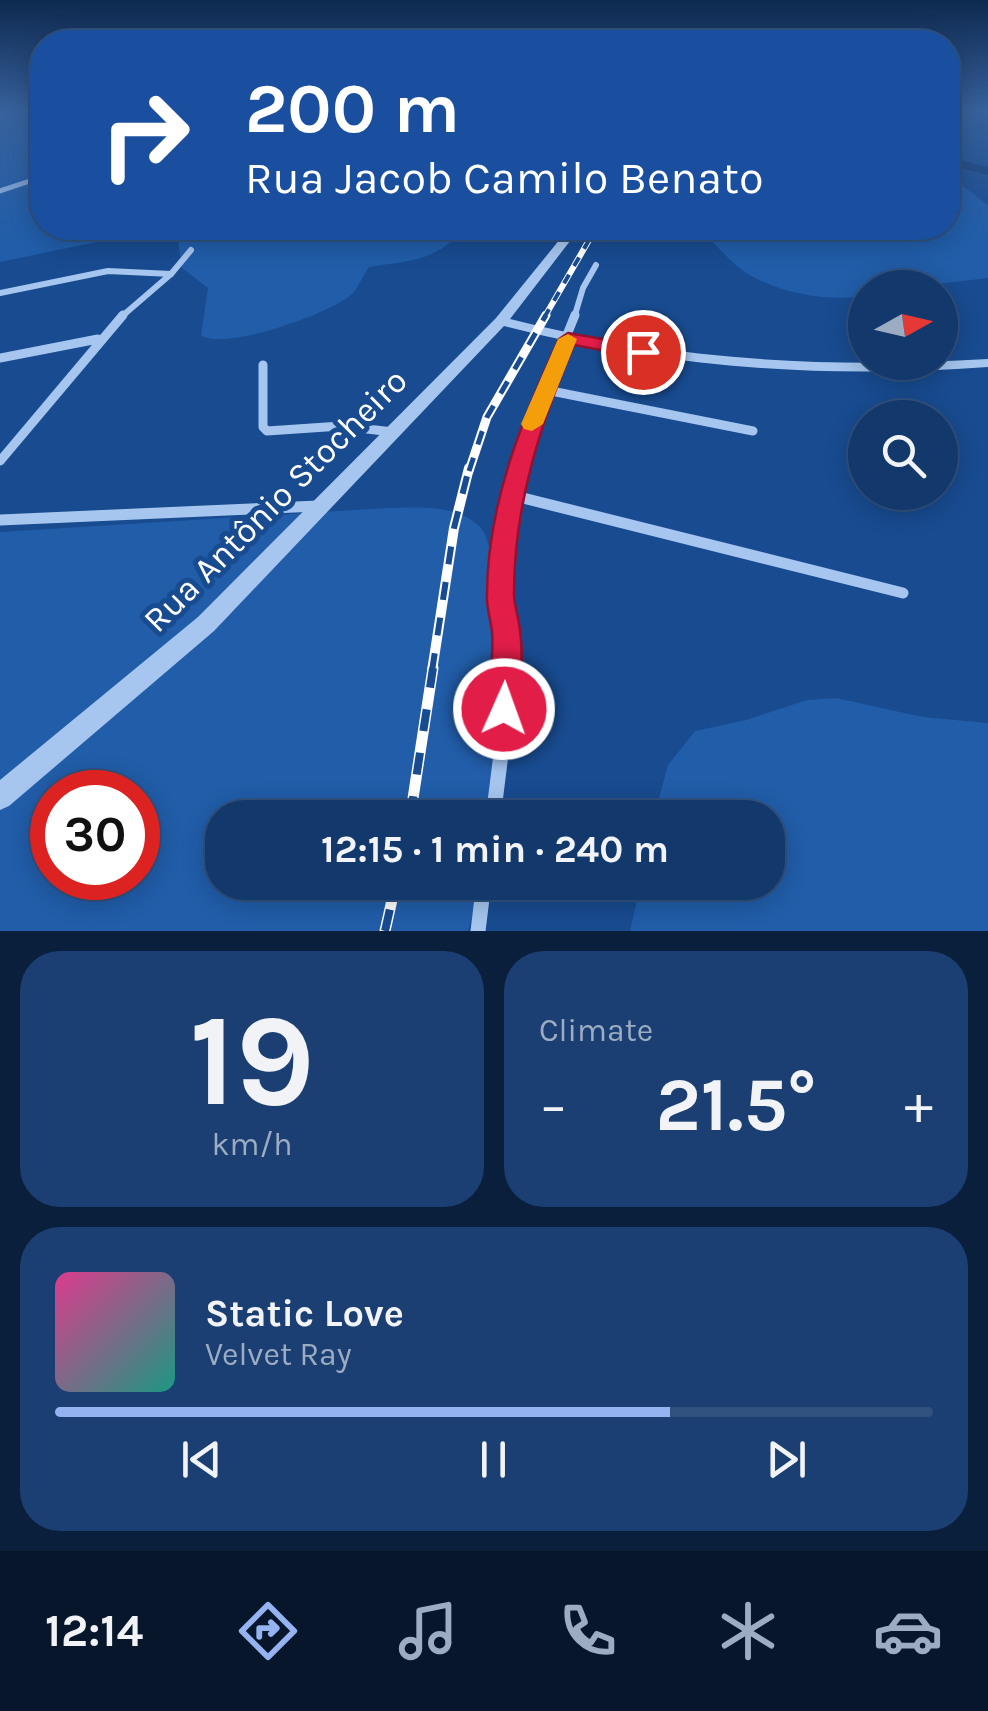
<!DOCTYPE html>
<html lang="en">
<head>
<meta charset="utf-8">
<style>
  body { margin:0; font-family:Karla,sans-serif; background:#1b3f72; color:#f1f3f6; height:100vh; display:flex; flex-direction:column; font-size:38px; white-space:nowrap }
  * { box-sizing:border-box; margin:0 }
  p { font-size:32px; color:#9cacc2 }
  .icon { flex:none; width:55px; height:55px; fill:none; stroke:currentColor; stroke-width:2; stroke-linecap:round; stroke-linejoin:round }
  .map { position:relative; height:931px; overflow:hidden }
  .drawer { display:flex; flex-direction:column; gap:20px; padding:20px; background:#0a1f3b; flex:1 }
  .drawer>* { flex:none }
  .guide { position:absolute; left:30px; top:30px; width:930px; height:210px; border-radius:40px; box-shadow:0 5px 25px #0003,0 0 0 2px #31527f; background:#1a4fa0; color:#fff; overflow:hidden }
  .needle { width:65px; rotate:82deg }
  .tools { position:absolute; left:848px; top:270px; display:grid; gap:20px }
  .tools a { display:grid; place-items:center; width:110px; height:110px; border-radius:50%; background:#12386c; box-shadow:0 5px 25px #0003,0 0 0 2px #31527f; font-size:50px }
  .speed { position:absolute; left:30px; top:770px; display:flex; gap:20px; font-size:50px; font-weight:700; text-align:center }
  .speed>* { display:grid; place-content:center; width:130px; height:130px; border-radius:50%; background:#12386c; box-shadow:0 5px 25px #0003,0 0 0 2px #31527f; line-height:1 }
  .speed .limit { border:15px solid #d22; background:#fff; color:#111 }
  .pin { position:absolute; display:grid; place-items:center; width:85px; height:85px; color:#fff; margin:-42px; border:5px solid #fff; border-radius:50%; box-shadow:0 2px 10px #0007 }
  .me { position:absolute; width:110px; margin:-55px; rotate:2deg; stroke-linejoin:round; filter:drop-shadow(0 0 8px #0008) }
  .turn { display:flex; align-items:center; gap:35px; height:210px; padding:0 50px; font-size:45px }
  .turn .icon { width:130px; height:130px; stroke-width:2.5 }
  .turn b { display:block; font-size:70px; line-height:85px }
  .big { font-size:75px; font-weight:700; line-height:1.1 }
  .drawer .tile { flex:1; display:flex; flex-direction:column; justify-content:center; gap:15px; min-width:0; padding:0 35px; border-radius:40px; background:#1b3f72 }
  .drawer .dial { align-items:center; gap:0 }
  .dial b { font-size:130px; line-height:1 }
  .song { display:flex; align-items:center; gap:30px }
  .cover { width:120px; height:120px; border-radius:15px; background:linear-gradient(135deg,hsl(330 70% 55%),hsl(170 70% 35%)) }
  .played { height:10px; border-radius:5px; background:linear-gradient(90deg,#95b2f1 70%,#31527f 70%) }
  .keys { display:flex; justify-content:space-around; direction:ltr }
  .heat { display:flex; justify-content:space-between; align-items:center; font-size:55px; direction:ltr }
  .drawer .tiles { flex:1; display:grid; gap:20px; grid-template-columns:1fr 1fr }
  .tile:last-child { grid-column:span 2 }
  .trip { position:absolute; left:205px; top:800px; width:580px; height:100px; border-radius:40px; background:#12386c; box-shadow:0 5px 25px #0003,0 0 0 2px #31527f; font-weight:700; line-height:100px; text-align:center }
  .tabs { display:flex; height:160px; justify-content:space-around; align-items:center; background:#07162b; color:#9cacc2 }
  .tabs .icon { width:70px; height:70px }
  .tabs .active { color:#95b2f1 }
  .tabs b { font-size:45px; color:#f1f3f6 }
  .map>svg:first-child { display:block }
</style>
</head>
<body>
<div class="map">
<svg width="988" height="931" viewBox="0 0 988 931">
  <rect width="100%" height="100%" fill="#184b90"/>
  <path fill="#215da9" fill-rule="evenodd" d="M0,110H42V228H137L92,243L0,262Z
    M948,175L988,205V278L912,287L865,288V296C826,302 775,293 742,270C724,257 714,239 695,228H948Z
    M176,228H461V230C438,262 405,261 369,267C363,275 359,287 352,294C332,313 223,352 201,335L208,288L182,268Z
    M386,508C416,508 458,503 481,528C507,556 492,771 489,817L222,818V882L481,883L468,931H0V532ZM52,792H138V878H52Z
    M836,698L923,717L988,723V931H630L641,883L768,882V818L654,817L668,765L695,731L746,720L807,700Z"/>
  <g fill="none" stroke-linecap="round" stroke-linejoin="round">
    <path fill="#10376d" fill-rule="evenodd" d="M948,157L988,167V175L948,165Z"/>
    <path stroke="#a6c6ef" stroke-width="5" d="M0,191L42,177"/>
    <path stroke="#a6c6ef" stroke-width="6" d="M0,293L108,271L171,274
      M120,318L171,274L191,250
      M574,318L583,288L596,265"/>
    <path stroke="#a6c6ef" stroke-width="9" d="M0,358L98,339
      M263,365V427L267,431L341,426L393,432
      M546,390L753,431
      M0,461L123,315
      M519,471L537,409L575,315"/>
    <path stroke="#a6c6ef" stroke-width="11" d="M515,496L903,593
      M0,520L319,506
      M505,671C506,644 500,619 500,592C501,550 510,510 519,468"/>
    <path stroke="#a6c6ef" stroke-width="15" d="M493,818L502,746L505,668
      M478,931L484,882"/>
    <path fill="#a6c6ef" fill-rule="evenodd" d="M569,228H580L510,319C670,360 824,369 988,359V367C821,379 667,368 504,326L214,631L9,806L0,810V780L198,617L496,318Z"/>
    <g stroke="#fff" stroke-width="6">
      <path id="rail-far3" d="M544,318L596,228"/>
    </g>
    <g stroke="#fff" stroke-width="9">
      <path id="rail-far2" d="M469,471L487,417L546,315"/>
    </g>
    <g stroke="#fff" stroke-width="10">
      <path id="rail-far1" d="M432,671L454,528L469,468"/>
    </g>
    <g stroke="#fff" stroke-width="11">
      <path id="rail" d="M410,818L433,668
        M385,931L396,882"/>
    </g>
    <use href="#rail-far3" stroke="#184b90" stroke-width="4" stroke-dasharray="10" stroke-linecap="butt"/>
    <use href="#rail-far2" stroke="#184b90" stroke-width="5" stroke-dasharray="14" stroke-linecap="butt"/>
    <use href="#rail-far1" stroke="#184b90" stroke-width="6" stroke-dasharray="18" stroke-linecap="butt"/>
    <use href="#rail" stroke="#184b90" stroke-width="8" stroke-dasharray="22" stroke-linecap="butt"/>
  </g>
  <linearGradient id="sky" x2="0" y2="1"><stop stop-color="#0d294f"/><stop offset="0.46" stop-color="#37619c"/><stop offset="1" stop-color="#37619c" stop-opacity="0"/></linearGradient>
  <rect width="988" height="240" fill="url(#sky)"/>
  <path fill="#e11d48" stroke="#92132f" stroke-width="2.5" d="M568,333L643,346L652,352L643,358L574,345C540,424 514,506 514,593C514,606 519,618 520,631C524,656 520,684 519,709L515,720L504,724L493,720L488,709C489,684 494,657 492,632C491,620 486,607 487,595C487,505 522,419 559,339Z"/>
  <path fill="#f59e0b" d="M568,334L577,339L543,424L532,431L524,429L521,424L558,339Z"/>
  <g text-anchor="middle" stroke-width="10" stroke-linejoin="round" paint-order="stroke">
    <g font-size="35" fill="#fff" stroke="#184b90">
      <text transform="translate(275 500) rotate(-45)" y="12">Rua Antônio Stocheiro</text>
    </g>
  </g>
</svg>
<div class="tools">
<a><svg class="needle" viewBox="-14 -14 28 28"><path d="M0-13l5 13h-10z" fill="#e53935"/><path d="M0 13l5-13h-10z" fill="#9cacc2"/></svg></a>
<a><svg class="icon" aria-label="search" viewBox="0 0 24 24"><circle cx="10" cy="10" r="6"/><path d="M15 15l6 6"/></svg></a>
</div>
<div class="speed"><div class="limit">30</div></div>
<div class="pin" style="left:643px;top:352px;background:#d93025"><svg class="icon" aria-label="arrive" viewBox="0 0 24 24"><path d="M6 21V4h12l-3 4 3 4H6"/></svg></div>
<svg class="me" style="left:504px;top:709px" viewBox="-20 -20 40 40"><circle r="17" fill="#e11d48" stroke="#fff" stroke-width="3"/><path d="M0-11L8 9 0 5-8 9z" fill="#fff"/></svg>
<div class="trip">12:15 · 1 min · 240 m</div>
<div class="guide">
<div class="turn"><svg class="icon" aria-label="right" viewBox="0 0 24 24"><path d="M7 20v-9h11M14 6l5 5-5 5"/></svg><div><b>200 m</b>Rua Jacob Camilo Benato</div></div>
</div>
</div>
<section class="drawer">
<div class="tiles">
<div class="tile dial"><b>19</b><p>km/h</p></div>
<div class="tile"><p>Climate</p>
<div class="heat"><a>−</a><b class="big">21.5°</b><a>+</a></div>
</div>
<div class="tile">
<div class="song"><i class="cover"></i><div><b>Static Love</b><p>Velvet Ray</p></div></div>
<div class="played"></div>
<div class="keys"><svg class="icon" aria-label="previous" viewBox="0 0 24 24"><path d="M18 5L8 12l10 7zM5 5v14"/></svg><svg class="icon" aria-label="pause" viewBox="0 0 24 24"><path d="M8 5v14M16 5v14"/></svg><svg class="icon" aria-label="next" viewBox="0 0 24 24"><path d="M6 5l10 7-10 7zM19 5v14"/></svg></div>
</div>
</div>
</section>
<nav class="tabs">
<b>12:14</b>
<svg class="icon active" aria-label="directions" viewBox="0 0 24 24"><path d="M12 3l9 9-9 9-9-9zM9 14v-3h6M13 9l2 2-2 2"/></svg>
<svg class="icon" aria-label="music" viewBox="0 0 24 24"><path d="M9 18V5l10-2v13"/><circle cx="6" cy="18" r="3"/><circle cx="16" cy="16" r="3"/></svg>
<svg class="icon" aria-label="phone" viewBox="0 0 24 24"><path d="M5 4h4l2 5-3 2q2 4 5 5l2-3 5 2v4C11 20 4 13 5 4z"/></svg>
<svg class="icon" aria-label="climate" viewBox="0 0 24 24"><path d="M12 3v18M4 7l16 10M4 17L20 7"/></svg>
<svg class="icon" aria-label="car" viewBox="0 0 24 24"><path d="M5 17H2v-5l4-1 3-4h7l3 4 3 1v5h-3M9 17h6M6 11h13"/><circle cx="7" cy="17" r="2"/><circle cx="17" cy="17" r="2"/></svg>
</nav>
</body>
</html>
